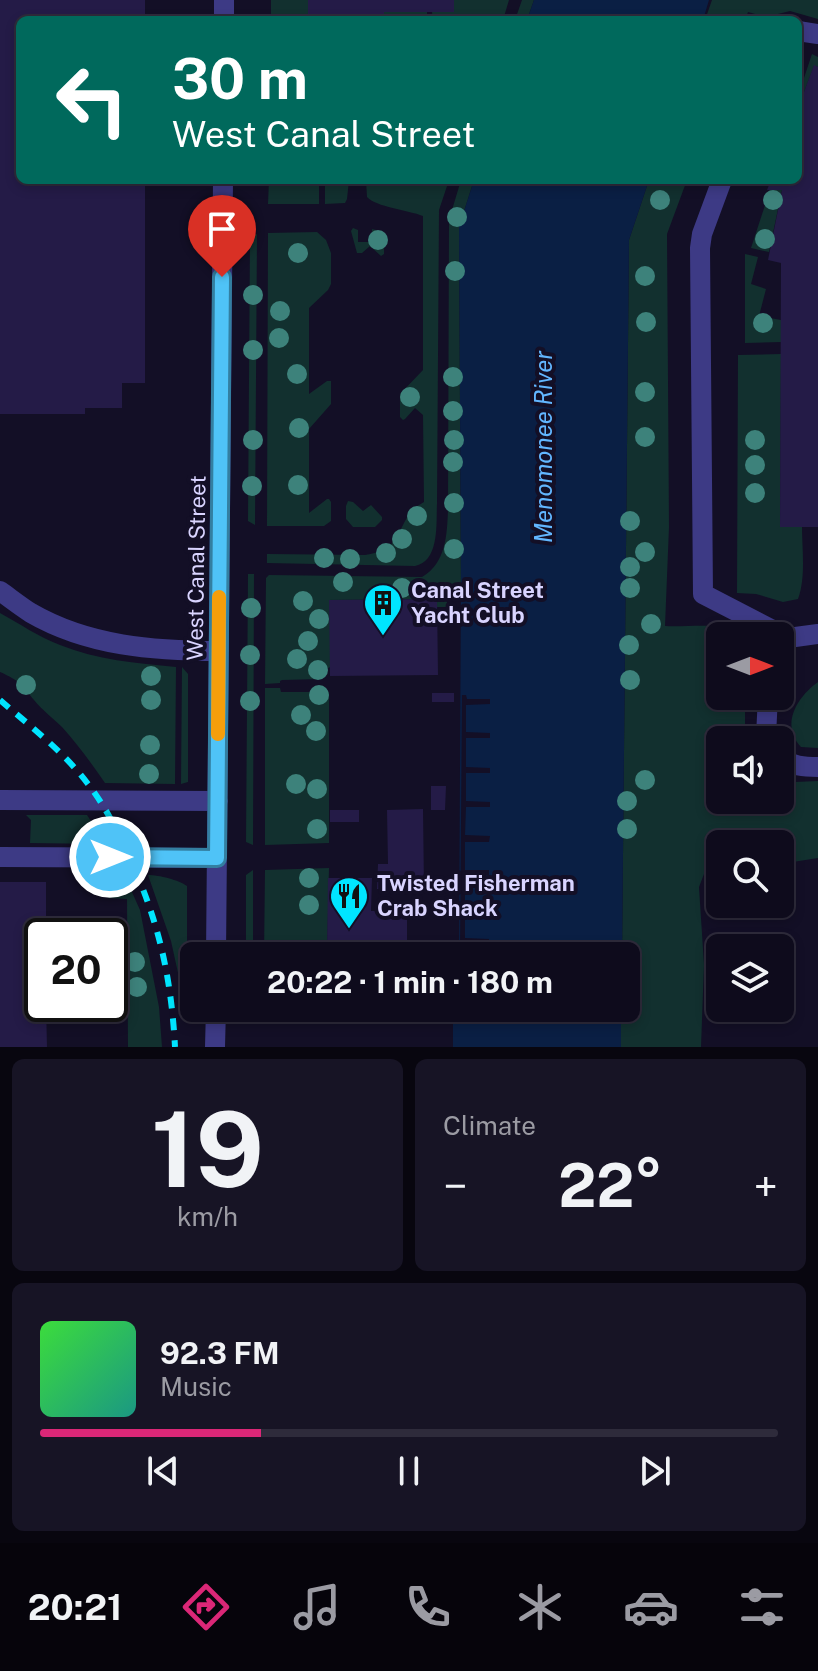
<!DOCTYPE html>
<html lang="en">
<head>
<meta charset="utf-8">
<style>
  body { margin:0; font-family:"Public Sans",sans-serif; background:#171425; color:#f1f3f6; height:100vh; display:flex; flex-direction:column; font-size:30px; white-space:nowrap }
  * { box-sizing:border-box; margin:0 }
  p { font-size:26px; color:#9b9ba3 }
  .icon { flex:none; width:44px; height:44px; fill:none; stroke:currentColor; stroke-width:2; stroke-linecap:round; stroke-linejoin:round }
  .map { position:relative; height:1047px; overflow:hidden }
  .details { display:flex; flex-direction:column; gap:12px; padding:12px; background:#08060f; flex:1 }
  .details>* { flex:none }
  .hud { position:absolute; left:16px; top:16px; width:786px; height:168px; border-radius:12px; box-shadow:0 4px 12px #0003,0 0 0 2px #2e2b3b; background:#00695c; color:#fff; overflow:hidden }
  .needle { width:52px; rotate:90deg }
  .tools { position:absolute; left:706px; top:622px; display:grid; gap:16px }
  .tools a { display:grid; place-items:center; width:88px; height:88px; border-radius:12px; background:#0e0b1c; box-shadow:0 4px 12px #0003,0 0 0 2px #2e2b3b; font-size:40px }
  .speed { position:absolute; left:24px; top:918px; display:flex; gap:16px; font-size:40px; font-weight:700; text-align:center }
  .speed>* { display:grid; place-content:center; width:104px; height:104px; border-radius:50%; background:#0e0b1c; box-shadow:0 4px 12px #0003,0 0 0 2px #2e2b3b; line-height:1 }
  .speed .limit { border:4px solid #111; border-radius:12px; background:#fff; color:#111 }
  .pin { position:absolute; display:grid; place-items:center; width:68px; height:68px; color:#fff; margin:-82px -34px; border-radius:50% 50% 50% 0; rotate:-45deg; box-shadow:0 0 8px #0007 }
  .pin .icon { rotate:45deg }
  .me { position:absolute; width:88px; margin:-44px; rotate:90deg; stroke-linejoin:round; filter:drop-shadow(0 0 6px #0008) }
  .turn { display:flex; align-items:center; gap:28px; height:168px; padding:0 24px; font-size:36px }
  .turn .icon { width:104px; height:104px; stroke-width:2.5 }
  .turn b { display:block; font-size:56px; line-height:68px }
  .big { font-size:60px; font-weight:700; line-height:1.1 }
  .details .widget { flex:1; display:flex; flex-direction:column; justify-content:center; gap:12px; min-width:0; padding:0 28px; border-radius:12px; background:#171425 }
  .details .dial { align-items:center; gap:0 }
  .dial b { font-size:104px; line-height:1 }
  .song { display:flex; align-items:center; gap:24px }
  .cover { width:96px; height:96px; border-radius:12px; background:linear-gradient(135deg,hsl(120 70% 55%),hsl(170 70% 35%)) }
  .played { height:8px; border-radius:4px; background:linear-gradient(90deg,#db2777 30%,#2e2b3b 30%) }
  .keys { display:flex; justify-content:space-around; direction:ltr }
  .heat { display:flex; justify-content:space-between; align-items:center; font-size:44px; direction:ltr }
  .details .tiles { flex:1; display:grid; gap:12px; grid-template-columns:1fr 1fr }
  .widget:last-child { grid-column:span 2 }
  .trip { position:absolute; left:180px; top:942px; width:460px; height:80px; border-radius:12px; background:#0e0b1c; box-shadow:0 4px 12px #0003,0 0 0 2px #2e2b3b; font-weight:700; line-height:80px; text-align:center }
  .tabs { display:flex; height:128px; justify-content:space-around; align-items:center; background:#06040b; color:#9b9ba3 }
  .tabs .icon { width:56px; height:56px }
  .tabs .selected { color:#db2777 }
  .tabs b { font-size:36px; color:#f1f3f6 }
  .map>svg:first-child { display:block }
</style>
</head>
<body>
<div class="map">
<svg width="818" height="1047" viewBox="0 0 818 1047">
  <rect width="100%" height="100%" fill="#130f26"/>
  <path fill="#12302f" d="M271,0H308L325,20H271Z
    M454,0H509L503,20H433L432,12H454Z
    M522,0H534L527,20H515Z
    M712,0H818V19L790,11L766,17L748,12L745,20H705Z
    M384,12H427V20H384Z
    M812,54L818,57V67L814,66L798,108V96Z
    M269,180H319V204H268Z
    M325,180H349L347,199L345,203L325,204Z
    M366,180H449L439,210L437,503C436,523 440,561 415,566L267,563V554L365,555C397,550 395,537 409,514C412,509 419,505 424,502L423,415L415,408L405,419L403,420L400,417V394L423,370V216C408,210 376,207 367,197Z
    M461,180H474L459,227L461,583L444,591L442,594L447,602V607H437V599L330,600V667L325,670L321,679L282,680L280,681V683L265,684L266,578L269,575L422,577C446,563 447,535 448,510L449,220Z
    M649,180H687L667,234L669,527L665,626C687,628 725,620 740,636H720V696H745V740H720V800H780V780L795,782L818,781V858L780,864V844H720V872L704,874L699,887L704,965L701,1047H621V1008H626V956H622L629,240Z
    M770,190H782L769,252L751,248Z
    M353,228L358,230V242H372V229L376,230L384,241V254L381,256L370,246L362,253H357L351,231Z
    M317,232L326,240L331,253V284L328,290L309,308V394L327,381H331V404L309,429V513L327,499H329L331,502V521L324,526H267L268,233Z
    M257,234L255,525L248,521L250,237Z
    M745,254L758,257L751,284L766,289L759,316L781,320V342L745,343Z
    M781,354L780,527H802C802,550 806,577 798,599L783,602L756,594L737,593L738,355Z
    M348,501L353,502L363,511L371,505L382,517V520L375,527H353L346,519V506Z
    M248,574H254L253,845L246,842Z
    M0,613C20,624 39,637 60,645C97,660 136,663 176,667L175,784L105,783C92,764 78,745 62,727C53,718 42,710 34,700C21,684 20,681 0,672Z
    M182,667L188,674V782L181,784Z
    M818,682V748L801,747C780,725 797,697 818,682Z
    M265,688H280L281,692H329V843L265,845Z
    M26,815H87L99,833L101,844L30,843L31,820Z
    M329,868L327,956H264L265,870Z
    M253,870V956H246V875Z
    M123,872L140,910L159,1007L162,1047H128L127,899L108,898L106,893L108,878L115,873Z
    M148,875C159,875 179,880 187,886V988L184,987L183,982H180L171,941Z
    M264,1008H304V1019H264Z"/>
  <path fill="#0a1f44" d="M534,0H709L703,20H527Z
    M474,180H649L629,240L622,956H459L461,577L459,227Z
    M453,1008H621V1047H453Z"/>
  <path fill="#130f26" d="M462,695H466L467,699H490V704L466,705V732L490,733V738H466V767L490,768V773H466V801L490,802V807H466L465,835L490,836L489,842H465V870H489V875L465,876V904L489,905V910H465V938L489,939V944H465L464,954H460Z"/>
  <path fill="#241b47" d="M0,0H145V20H20V180H145V383H122V408H85V414H0Z
    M308,0H454V12H384V20H325V18H308Z
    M814,65L818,67V527H780L781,263L768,260L782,190H767L771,180H798V108Z
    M437,599L438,675L330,676L329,600Z
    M432,693H454V702H432Z
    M431,786H446L445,810H431Z
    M423,809L424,888L377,889L378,864H388L387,810Z
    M330,810H359V822H330Z
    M328,878H372L371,911H407V948H371V956H327Z
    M0,882H46V936H42V1004H46L47,1047H0Z"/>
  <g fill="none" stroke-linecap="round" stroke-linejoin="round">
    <path stroke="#3d3a85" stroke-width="20" d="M224,20V0
      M798,31L818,34
      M722,180L702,234L700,248L703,594L788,638L818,634
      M0,591C10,598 20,606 31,613C88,646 154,651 219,651
      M768,696L766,736L768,740
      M780,758C792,766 804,767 818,767
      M0,800L218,801
      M0,857L217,858
      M216,956L223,180
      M215,1047L216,1008"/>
    <path stroke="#00e5ff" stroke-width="6" stroke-dasharray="12 10" stroke-linecap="butt" d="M0,700C30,726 64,752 88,784C102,802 113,822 122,842C156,910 171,971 175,1047"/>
  </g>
  <g fill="#3d827b">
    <circle cx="660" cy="200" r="10"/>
    <circle cx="773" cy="200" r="10"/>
    <circle cx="457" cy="217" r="10"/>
    <circle cx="765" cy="239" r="10"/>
    <circle cx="378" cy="240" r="10"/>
    <circle cx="298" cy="253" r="10"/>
    <circle cx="455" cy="271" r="10"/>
    <circle cx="645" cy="276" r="10"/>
    <circle cx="253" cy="295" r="10"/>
    <circle cx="280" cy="311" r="10"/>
    <circle cx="646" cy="322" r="10"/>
    <circle cx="763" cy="323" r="10"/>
    <circle cx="279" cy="338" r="10"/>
    <circle cx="253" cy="350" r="10"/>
    <circle cx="297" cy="374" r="10"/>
    <circle cx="453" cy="377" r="10"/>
    <circle cx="645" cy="392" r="10"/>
    <circle cx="410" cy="397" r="10"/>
    <circle cx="453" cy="411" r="10"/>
    <circle cx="299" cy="428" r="10"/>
    <circle cx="645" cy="437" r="10"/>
    <circle cx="253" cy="440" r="10"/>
    <circle cx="454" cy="440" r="10"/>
    <circle cx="755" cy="440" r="10"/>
    <circle cx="453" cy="462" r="10"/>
    <circle cx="755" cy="465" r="10"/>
    <circle cx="298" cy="485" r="10"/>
    <circle cx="252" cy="486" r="10"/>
    <circle cx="755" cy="493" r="10"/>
    <circle cx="454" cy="503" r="10"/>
    <circle cx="417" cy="516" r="10"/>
    <circle cx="630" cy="521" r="10"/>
    <circle cx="402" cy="539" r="10"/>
    <circle cx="454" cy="549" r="10"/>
    <circle cx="645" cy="552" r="10"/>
    <circle cx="386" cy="553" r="10"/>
    <circle cx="324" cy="558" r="10"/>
    <circle cx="350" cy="559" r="10"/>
    <circle cx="630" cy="567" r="10"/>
    <circle cx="343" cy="582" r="10"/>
    <circle cx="402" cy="588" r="10"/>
    <circle cx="630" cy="588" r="10"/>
    <circle cx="303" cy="601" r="10"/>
    <circle cx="251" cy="608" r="10"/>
    <circle cx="319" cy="619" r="10"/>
    <circle cx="651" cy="624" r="10"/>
    <circle cx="308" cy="641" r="10"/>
    <circle cx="629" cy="645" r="10"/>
    <circle cx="250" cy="655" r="10"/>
    <circle cx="297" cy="659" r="10"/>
    <circle cx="318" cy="670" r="10"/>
    <circle cx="151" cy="676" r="10"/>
    <circle cx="630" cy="680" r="10"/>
    <circle cx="26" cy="685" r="10"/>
    <circle cx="319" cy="695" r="10"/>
    <circle cx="151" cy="700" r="10"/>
    <circle cx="250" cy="701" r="10"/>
    <circle cx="301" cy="715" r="10"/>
    <circle cx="316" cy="731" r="10"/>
    <circle cx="150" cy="745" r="10"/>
    <circle cx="149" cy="774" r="10"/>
    <circle cx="645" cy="780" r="10"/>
    <circle cx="296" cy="784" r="10"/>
    <circle cx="317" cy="789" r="10"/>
    <circle cx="627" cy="801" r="10"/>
    <circle cx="317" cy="829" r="10"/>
    <circle cx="627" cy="829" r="10"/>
    <circle cx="309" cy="878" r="10"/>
    <circle cx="309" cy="905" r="10"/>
    <circle cx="135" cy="962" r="10"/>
    <circle cx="137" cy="987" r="10"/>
  </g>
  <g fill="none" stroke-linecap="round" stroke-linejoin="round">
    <g stroke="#337fa1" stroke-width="20">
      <path id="route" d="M110,857L217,858L222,277"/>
    </g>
    <use href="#route" stroke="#4fc3f7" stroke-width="14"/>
    <path stroke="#f59e0b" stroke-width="14" d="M218,734L219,597"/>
  </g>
  <defs>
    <g id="building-pin" transform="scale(2)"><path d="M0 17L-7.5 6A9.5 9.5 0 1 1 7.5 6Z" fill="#00e5ff" stroke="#130f26"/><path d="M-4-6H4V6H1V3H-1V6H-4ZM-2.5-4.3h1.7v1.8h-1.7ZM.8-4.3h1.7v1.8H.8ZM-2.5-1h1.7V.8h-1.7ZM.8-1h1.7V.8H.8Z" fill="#111"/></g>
    <g id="restaurant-pin" transform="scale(2)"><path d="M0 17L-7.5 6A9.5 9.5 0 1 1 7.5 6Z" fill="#00e5ff" stroke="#130f26"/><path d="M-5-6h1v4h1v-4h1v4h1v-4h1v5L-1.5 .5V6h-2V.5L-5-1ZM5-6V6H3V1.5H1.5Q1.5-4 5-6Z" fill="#111"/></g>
  </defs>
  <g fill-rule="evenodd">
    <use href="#building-pin" x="383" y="603"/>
    <use href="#restaurant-pin" x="349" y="896"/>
  </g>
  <g text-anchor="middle" stroke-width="8" stroke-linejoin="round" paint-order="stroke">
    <g font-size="22" fill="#d9d4ff" stroke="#130f26">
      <text transform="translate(196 568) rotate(-89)" y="8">West Canal Street</text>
    </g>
    <g font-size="22" font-weight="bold" fill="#d9d4ff" stroke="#130f26" text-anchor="start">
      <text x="411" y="598">Canal Street<tspan x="411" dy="25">Yacht Club</tspan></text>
      <text x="377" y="891">Twisted Fisherman<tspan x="377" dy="25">Crab Shack</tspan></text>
    </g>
    <g font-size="24" font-style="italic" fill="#62b6ff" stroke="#130f26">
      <text transform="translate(544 447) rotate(-90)" y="8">Menomonee River</text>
    </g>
  </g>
</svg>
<div class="tools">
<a><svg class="needle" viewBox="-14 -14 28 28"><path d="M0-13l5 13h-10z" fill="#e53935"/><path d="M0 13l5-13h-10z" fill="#9b9ba3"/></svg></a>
<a><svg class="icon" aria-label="sound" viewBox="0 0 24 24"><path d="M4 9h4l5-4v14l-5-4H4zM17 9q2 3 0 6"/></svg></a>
<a><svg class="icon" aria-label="search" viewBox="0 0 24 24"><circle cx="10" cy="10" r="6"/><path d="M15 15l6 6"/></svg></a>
<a><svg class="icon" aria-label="layers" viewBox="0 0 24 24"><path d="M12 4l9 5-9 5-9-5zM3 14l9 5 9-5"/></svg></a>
</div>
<div class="speed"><div class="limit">20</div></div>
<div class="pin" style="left:222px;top:277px;background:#d93025"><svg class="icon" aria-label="arrive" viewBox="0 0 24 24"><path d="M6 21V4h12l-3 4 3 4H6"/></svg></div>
<svg class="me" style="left:110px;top:857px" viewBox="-20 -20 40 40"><circle r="17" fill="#4fc3f7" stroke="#fff" stroke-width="3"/><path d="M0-11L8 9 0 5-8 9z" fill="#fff"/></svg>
<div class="trip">20:22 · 1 min · 180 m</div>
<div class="hud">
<div class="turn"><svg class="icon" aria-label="left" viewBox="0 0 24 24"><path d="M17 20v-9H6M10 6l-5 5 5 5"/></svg><div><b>30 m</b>West Canal Street</div></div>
</div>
</div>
<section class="details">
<div class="tiles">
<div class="widget dial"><b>19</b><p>km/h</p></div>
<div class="widget"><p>Climate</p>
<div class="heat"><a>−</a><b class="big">22°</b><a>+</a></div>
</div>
<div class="widget">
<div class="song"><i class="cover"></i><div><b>92.3 FM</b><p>Music</p></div></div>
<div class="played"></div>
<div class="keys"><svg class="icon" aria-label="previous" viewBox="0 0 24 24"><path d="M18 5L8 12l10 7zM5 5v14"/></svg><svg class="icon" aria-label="pause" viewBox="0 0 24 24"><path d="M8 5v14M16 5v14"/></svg><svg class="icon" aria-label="next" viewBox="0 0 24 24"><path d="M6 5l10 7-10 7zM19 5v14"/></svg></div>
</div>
</div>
</section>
<nav class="tabs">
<b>20:21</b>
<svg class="icon selected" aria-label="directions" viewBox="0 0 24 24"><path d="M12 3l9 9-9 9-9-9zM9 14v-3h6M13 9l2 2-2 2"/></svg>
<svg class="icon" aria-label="music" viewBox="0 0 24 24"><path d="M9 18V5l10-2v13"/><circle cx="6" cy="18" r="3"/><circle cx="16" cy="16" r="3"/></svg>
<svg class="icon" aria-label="phone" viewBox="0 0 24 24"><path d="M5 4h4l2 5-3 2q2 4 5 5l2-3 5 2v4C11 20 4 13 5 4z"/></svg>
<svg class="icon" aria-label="climate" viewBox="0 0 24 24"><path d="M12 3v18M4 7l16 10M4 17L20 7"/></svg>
<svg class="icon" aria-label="car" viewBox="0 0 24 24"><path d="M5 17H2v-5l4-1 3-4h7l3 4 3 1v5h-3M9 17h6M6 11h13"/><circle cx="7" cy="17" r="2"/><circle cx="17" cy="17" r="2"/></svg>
<svg class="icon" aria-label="filters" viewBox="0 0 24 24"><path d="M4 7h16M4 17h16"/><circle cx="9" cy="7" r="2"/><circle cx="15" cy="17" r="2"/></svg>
</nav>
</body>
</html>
